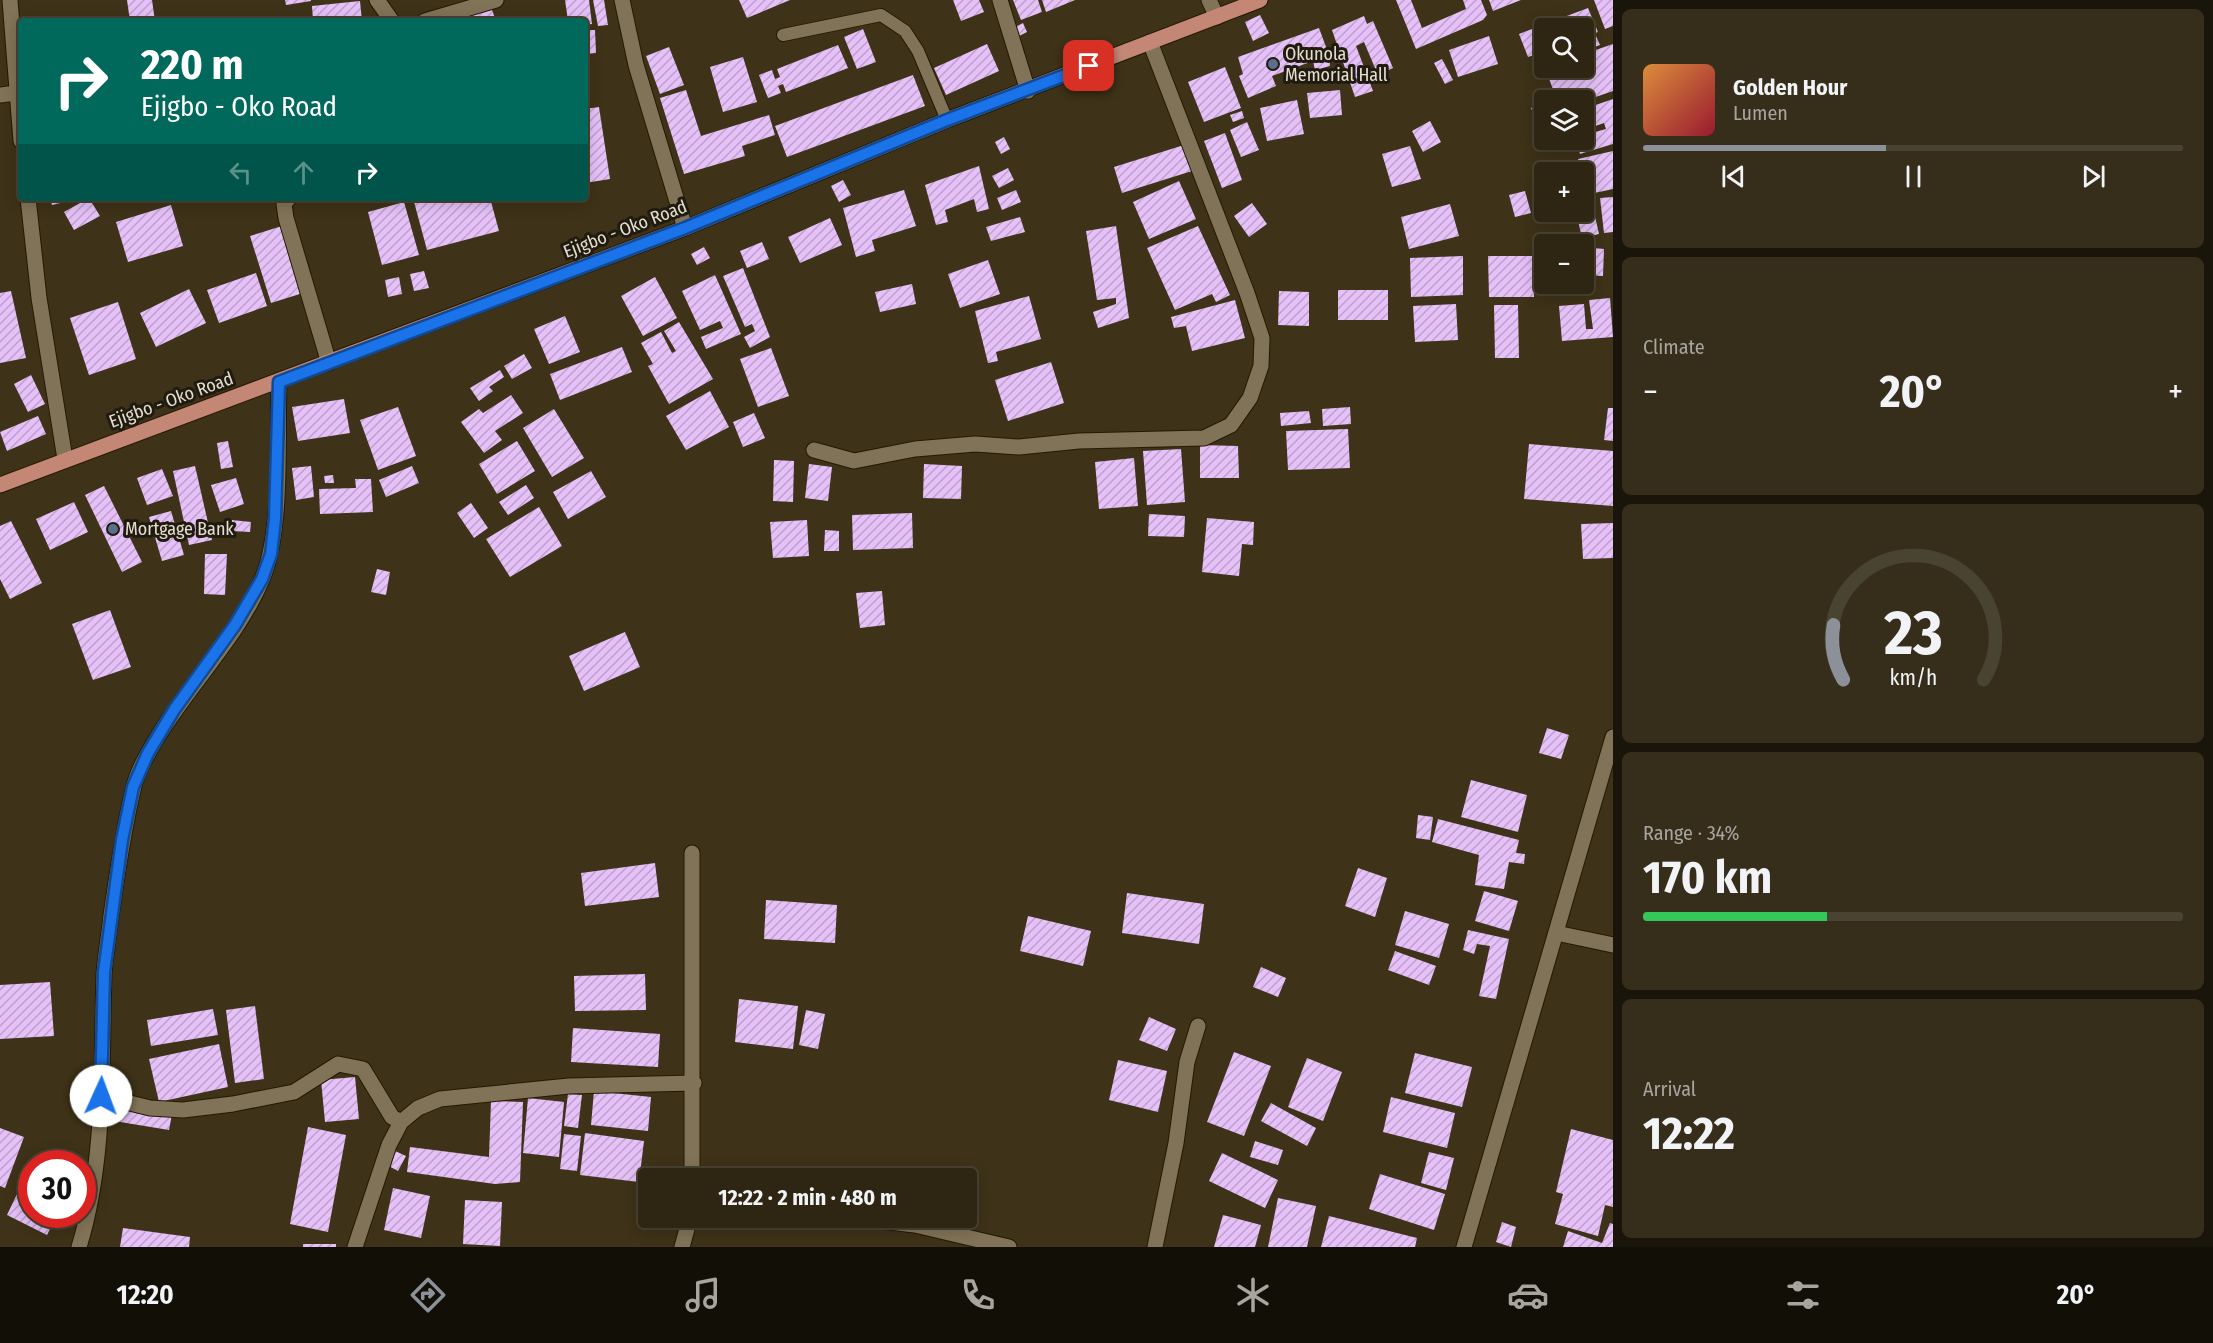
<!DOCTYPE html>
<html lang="en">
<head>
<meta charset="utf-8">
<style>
  body { margin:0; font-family:"Fira Sans Condensed",sans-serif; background:#362e1b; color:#f1f3f6; height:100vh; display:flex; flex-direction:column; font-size:22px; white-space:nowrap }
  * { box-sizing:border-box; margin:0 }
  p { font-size:20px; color:#a7a59f }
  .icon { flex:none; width:33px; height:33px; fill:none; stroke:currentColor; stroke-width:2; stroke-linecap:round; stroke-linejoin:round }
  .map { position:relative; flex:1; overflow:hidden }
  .drawer { display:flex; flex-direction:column; gap:9px; padding:9px; background:#19150a; width:600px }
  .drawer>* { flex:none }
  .hud { position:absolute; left:18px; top:18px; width:570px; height:183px; border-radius:6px; box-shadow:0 3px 15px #0003,0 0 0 2px #494332; background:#00695c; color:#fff; overflow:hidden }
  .tools { position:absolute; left:1534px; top:18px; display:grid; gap:12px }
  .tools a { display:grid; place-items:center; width:60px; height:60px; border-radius:6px; background:#2e2612; box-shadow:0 3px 15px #0003,0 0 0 2px #494332; font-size:30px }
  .speed { position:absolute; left:18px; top:1150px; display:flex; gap:12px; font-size:30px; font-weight:700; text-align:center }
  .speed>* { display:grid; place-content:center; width:78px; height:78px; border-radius:50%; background:#2e2612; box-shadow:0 3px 15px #0003,0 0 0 2px #494332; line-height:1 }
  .speed .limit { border:9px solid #d22; background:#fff; color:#111 }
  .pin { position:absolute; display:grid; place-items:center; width:51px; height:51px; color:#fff; margin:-26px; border-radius:12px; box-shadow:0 3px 9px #0006 }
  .me { position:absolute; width:66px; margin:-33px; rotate:2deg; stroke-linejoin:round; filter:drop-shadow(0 0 4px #0008) }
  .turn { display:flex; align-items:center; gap:21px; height:126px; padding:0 24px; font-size:27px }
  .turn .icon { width:78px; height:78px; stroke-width:2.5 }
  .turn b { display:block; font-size:42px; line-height:51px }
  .lanes { display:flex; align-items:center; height:57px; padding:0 24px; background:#0003; justify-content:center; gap:30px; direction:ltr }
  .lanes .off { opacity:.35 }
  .big { font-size:45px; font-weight:700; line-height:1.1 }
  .drawer .card { flex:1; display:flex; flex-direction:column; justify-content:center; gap:9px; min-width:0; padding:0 21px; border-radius:9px; background:#362e1b }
  .drawer .dial { align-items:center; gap:0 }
  .dial svg { height:156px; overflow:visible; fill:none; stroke:#494332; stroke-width:7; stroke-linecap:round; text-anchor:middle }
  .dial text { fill:#f1f3f6; stroke:none }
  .song { display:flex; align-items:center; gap:18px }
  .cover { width:72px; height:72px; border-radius:9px; background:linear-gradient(135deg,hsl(30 70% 55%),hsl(350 70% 35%)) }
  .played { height:6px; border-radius:3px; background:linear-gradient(90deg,#8c9099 45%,#494332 45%) }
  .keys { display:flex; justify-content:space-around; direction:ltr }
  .heat { display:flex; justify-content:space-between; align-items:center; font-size:33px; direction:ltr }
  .charge { height:9px; border-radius:4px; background:linear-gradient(90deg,#34c759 34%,#494332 0) }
  .trip { position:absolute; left:638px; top:1168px; width:339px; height:60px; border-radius:6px; background:#2e2612; box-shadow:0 3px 15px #0003,0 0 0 2px #494332; font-weight:700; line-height:60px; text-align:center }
  .dock { display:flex; height:96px; justify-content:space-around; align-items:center; background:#120f07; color:#a7a59f }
  .dock .icon { width:42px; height:42px }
  .dock .on { color:#8c9099 }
  .dock b { font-size:27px; color:#f1f3f6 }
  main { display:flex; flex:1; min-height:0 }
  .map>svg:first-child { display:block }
</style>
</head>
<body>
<main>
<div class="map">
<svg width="1613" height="1247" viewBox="0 0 1613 1247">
  <defs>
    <pattern id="building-hatch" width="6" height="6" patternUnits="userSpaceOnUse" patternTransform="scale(1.5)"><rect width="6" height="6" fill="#e6c1f9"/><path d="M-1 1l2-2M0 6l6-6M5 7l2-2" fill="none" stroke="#bea1ca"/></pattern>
  </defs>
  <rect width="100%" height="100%" fill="#3e3218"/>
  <path fill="url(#building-hatch)" d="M127,0H152L155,21H130Z
    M285,0H311V1L286,5Z
    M565,0H589L592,24L585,25V21H568Z
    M593,0H604L608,25L598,26Z
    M739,0H790L747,18Z
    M953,0H979L984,12L961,21Z
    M1013,0H1038L1042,12L1021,20Z
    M1042,0H1075L1046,12Z
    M1396,0H1411L1422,28L1466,9L1463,0H1481L1487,15L1483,20L1416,49Z
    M1489,0H1521L1493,11Z
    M1594,0H1613V26L1605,29Z
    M360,1L362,21H313L312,6Z
    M491,7L496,21H450Z
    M1588,8L1598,32L1586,37L1584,28H1545V67H1543L1541,62L1537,64L1534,55L1528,57L1519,34Z
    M1260,15L1269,33L1253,41L1245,22Z
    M1364,16L1367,24L1373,21L1393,68L1378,75L1364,42L1356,46L1373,91L1355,97L1332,30Z
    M1023,23L1027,32L1015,38L1011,29Z
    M1319,28L1329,55L1330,66L1315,70L1313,61L1272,76L1276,86L1248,98L1239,76L1243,74L1238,57Z
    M863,29L876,62L857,69L844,37Z
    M585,30H595L596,53L585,54Z
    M1489,36L1498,64L1458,77L1449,50Z
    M1596,36L1600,45L1584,51V41Z
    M987,44L999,71L946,95L934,68Z
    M1613,44V91L1584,101L1557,100L1545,68H1584V54Z
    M838,45L848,68L786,92L783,84L778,86L781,93L768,98L759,75L772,70L775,79L780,77L777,69Z
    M669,47L684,85L660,94L646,56Z
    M743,57L757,102L723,112L710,67Z
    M1442,59L1453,80L1445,84L1434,63Z
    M1225,67L1241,108L1204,122L1188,82Z
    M913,75L925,106L787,157L775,126Z
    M686,90L701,136L769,115L775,135L742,146L745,156L684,174L660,98Z
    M1340,90L1342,115L1310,118L1307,93Z
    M1613,99V144L1580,154L1576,140H1584V135L1606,129L1604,123L1584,130V109Z
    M1297,100L1304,134L1267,141L1260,108Z
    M1545,101V120L1538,123L1531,108Z
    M599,107L610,179L585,183V109Z
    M1242,111L1244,118L1233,122L1230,115Z
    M1430,121L1441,142L1423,152L1412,131Z
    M1247,122L1259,150L1241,157L1230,130Z
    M1225,133L1242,180L1222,188L1204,141Z
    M1004,137L1010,149L1001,154L995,142Z
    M1184,145L1192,171L1122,193L1114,167Z
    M1410,146L1421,179L1392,187L1382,154Z
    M1613,151V189L1585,195L1584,172H1580L1578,159Z
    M979,166L989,209L977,212L974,199L945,210L948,222L936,225L925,185Z
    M1008,168L1014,180L999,188L992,176Z
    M843,180L851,195L839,202L831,186Z
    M1179,181L1196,219L1149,239L1133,202Z
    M904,190L916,226L872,240L875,251L856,257L843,208Z
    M1016,190L1021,202L1002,210L997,198Z
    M1525,191L1531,213L1515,217L1509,195Z
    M1613,197V232L1604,233L1600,198Z
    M50,198H77V199L52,205Z
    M89,198L100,216L74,230L64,212Z
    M413,198H429L430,202L444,198H490L499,231L427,250Z
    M404,202L419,255L382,265L368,212Z
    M1252,203L1267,224L1249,237L1234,216Z
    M1592,203L1599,234L1582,238L1576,212H1584V205Z
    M1450,204L1459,236L1409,249L1401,217Z
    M171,205L183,246L128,262L116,222Z
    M1020,217L1025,232L991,241L986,227Z
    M830,218L842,245L800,263L788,237Z
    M282,226L303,293L271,303L250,236Z
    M1116,226L1129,318L1098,328L1093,312L1116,304V298L1097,300L1086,231Z
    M1198,226L1230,295L1216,302L1212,294L1175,310L1147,248Z
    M762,242L769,259L747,268L740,251Z
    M704,247L710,258L697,265L691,254Z
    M1584,247L1604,249L1603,276L1584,275Z
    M1463,256V295L1411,297L1410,258Z
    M1488,256H1534V297H1489Z
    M988,260L1000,294L960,308L948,274Z
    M743,268L770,337L750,348L744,337L755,331L752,324L745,327L723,276Z
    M424,271L429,288L414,291L410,274Z
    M256,273L267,306L219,323L207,290Z
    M715,275L741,334L706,349L701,337L723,328L720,321L700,330L682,291Z
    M399,277L402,294L388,297L385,280Z
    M655,277L677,318L643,336L621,296Z
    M912,284L916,304L880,312L875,292Z
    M189,289L206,323L156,347L140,313Z
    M1338,290H1388V320H1338Z
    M11,291L26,358L0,363V293Z
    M1279,291L1309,292V326L1278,325Z
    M1029,296L1041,339L996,352L998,361L988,363L975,311Z
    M1610,298L1613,337L1562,341L1559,306L1584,304L1586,329H1593L1589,300Z
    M1235,300L1245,338L1192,351L1186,326L1174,328L1171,317Z
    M118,302L136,359L89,375L70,318Z
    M1456,304L1458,340L1415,342L1413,306Z
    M1494,305H1518L1519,358H1495Z
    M565,316L580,352L549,364L534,329Z
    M679,322L713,379L669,404L648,366L653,364L641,343L661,332L672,353L676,351L664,331Z
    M622,347L632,372L560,400L550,374Z
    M771,348L789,396L758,407L740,359Z
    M524,354L532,368L512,379L504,366Z
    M1051,362L1064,403L1008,421L995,380Z
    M500,370L504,377L489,387L493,391L479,401L470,388Z
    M31,375L45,404L28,412L14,384Z
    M710,391L729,427L686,450L666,416Z
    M511,395L523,413L495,431L502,440L484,453L461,422L479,409L483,413Z
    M344,399L350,433L298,441L292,407Z
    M398,407L416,456L378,470L360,420Z
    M1350,407L1351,424L1323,426L1322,409Z
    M1608,408H1613V441L1604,440Z
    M554,409L584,458L552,477L523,428Z
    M1309,411L1311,423L1281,426L1280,413Z
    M754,413L765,438L743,447L733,422Z
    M38,416L46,434L7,451L0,432Z
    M1348,429L1350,468L1288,470L1286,431Z
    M228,441L233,467L221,469L217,443Z
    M517,441L535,471L497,494L479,464Z
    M1529,444L1613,451V506L1524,499Z
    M1200,445L1238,446L1239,478H1200Z
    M1181,449L1185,502L1147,505L1143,451Z
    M1134,458L1138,506L1099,509L1095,462Z
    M774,460L794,461L793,502L773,501Z
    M809,464L832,467L828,501L805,498Z
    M924,464L962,466L961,499L923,498Z
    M195,466L212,540L189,545L173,471Z
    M311,466L314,497L296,500L292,468Z
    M412,466L419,483L386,497L379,480Z
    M162,469L173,496L147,505L137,478Z
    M591,471L606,497L568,519L553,492Z
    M333,475L334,483H325L324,476Z
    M236,478L244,504L220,512L211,485Z
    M355,479H371L373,512L320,514L319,489L356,488Z
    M526,485L534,498L508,515L499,502Z
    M104,486L142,562L122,572L85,495Z
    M74,502L88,532L50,550L36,519Z
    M471,503L488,528L474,538L457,513Z
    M539,507L562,546L510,577L486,539Z
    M171,511L184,555L162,561L149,517Z
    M912,513L913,548L853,550L852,515Z
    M1149,514L1185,516L1184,537L1148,536Z
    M1207,518L1254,522L1253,545L1242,544L1239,576L1202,572Z
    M232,520L251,522L250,532L232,531Z
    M807,520L809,556L773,558L770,522Z
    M11,521L42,583L10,599L0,579V526Z
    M1613,523V558L1583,559L1581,524Z
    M825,530L839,531V551H824Z
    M205,554H227L225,595L204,594Z
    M377,569L390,572L386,595L371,592Z
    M882,591L885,625L860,628L856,593Z
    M110,610L131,667L93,680L72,624Z
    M625,632L640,667L584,691L569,656Z
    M1547,728L1569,735L1561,759L1539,753Z
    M1471,780L1527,795L1518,832L1461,817Z
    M1418,815L1433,817L1430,840L1416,838Z
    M1438,819L1519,840L1516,853L1525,854L1524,864L1509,862L1504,889L1475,885L1479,855L1432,842Z
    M655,863L659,897L585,906L581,873Z
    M1358,868L1387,878L1375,917L1345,906Z
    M1484,891L1518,901L1509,931L1475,921Z
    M1127,893L1204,904L1199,944L1122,933Z
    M766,900L837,905L835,943L764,939Z
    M1405,911L1449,924L1439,958L1395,945Z
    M1028,916L1091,931L1083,966L1020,951Z
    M1468,930L1509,939L1496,999L1479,996L1490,946L1477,944L1474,954L1463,950Z
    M1395,951L1436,966L1429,985L1388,970Z
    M1261,967L1286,978L1278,997L1253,987Z
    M645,974L646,1010L575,1011L574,976Z
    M50,982L54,1036L0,1039V985Z
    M739,999L798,1006L793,1049L735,1042Z
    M255,1006L264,1079L235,1083L226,1010Z
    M213,1009L218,1035L151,1046L147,1020Z
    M806,1010L825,1014L818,1049L799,1045Z
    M1149,1017L1176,1029L1167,1051L1139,1040Z
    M573,1028L660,1034L658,1067L571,1062Z
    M219,1044L228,1087L159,1102L149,1059Z
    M1234,1052L1271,1066L1244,1136L1207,1122Z
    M1415,1053L1472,1067L1462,1107L1405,1093Z
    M1307,1058L1342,1072L1323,1121L1288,1107Z
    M1118,1060L1167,1071L1158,1112L1109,1100Z
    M355,1077L359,1119L325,1122L321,1080Z
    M594,1091L651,1097L648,1131L591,1125Z
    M568,1094L582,1095L578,1128L564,1126Z
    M1391,1097L1455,1113L1447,1148L1383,1132Z
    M528,1098L564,1102L559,1157L523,1153Z
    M491,1101L523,1102L520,1182L495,1184L407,1172L410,1147L489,1157Z
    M1271,1103L1316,1128L1307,1146L1261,1121Z
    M116,1105L172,1114L169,1130L114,1121Z
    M308,1127L346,1135L328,1232L290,1224Z
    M0,1128L24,1137L5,1188L0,1186Z
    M1571,1129L1613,1140V1207L1605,1205L1598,1236L1555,1224L1563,1194L1556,1192Z
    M585,1133L644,1141L639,1182L580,1175Z
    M564,1134L581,1136L577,1171L560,1169Z
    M1255,1141L1283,1150L1278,1165L1250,1157Z
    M393,1150L406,1156L398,1171L385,1164Z
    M1429,1152L1454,1158L1446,1190L1421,1183Z
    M1222,1153L1278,1180L1265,1208L1209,1181Z
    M1380,1174L1445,1194L1434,1230L1369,1209Z
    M393,1188L430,1196L421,1238L384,1230Z
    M17,1194L32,1201V1215H57L47,1235L7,1215Z
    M1278,1198L1316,1206L1307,1247H1268Z
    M465,1200L502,1202L500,1246L463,1244Z
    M1223,1215L1261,1225L1255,1247H1214Z
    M1329,1216L1417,1238L1415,1247H1321Z
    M1502,1222L1516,1227L1511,1247L1496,1242Z
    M1610,1223L1613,1224V1247H1563L1568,1231L1602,1243Z
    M123,1228L190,1237L189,1247H120Z
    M303,1244H336V1247H303Z"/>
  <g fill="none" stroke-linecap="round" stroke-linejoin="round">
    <g stroke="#251a01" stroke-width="14">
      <path id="service" d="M783,35L881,15L905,31L918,51L947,120"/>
    </g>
    <g stroke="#251a01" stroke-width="17">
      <path id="minor" d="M10,0L21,141
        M377,0L392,21
        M622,0L636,65L685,228
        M1000,0L1028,91
        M1209,0L1217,17
        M425,21L496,0
        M0,95L16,93
        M28,198L39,298L65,459
        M289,198L284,204L286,218L329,363
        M814,450L854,461L915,449L975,444L1019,447L1079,441L1204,438L1231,425L1250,398L1261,366L1262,338L1247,293L1150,42
        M1556,933L1613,945
        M101,1096L150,1108L183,1110L233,1104L294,1092L338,1064L363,1069L392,1117L401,1122
        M692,1179V853
        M856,1218L915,1225L1009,1247
        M79,1247C106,1160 101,1065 104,975C105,956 109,936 111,916C117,874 123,832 133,790C137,770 150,750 160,733C192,682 241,632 263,577C283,527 277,437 279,382
        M355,1247L389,1145L401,1122L418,1108L440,1099L569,1086L694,1083
        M682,1247L690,1218
        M1155,1247L1176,1143L1187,1062L1198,1026"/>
    </g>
    <g stroke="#251a01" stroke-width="17">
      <path id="tertiary" d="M1464,1247L1613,737"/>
    </g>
    <g stroke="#251a01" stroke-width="17">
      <path id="primary" d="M0,485L685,228L947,120L1260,0"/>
    </g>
    <use href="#service" stroke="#817357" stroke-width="12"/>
    <use href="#minor" stroke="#817357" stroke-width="15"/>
    <use href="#tertiary" stroke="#817357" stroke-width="15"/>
    <use href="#primary" stroke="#c48776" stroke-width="15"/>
  </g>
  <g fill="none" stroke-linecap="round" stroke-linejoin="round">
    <g stroke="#114b97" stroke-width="15">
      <path id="route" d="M101,1096L104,972L122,840L133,787L148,753L174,710L235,625L262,579L271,554L275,519L279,382L685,228L947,120L1089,66"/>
    </g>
    <use href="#route" stroke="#1a73e8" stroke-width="10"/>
  </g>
  <g fill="#5c6f8a" stroke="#201b10" stroke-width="2">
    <circle cx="1273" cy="64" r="6"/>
    <circle cx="113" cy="529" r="6"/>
  </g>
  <g text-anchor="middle" stroke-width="6" stroke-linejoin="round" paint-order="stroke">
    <g font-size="18" fill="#e5ddce" stroke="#201b10" text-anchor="start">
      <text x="1285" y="60">Okunola<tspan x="1285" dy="21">Memorial Hall</tspan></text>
      <text x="125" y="535">Mortgage Bank</text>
    </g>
    <g font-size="18" fill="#e5ddce" stroke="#201b10">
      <text transform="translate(625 229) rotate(-21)" y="6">Ejigbo - Oko Road</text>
      <text transform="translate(171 400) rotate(-20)" y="6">Ejigbo - Oko Road</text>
    </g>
  </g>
</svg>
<div class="tools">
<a><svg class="icon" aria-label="search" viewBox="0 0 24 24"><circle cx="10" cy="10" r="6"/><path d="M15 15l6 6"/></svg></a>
<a><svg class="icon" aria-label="layers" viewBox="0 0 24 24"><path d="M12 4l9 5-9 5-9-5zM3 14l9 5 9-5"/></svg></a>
<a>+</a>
<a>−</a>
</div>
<div class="speed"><div class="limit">30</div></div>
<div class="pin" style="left:1089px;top:66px;background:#d93025"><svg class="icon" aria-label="arrive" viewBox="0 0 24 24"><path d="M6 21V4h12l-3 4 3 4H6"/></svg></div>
<svg class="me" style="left:101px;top:1096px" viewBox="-20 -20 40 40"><circle r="19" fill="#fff"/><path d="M0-13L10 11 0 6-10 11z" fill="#1a73e8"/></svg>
<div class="trip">12:22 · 2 min · 480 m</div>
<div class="hud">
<div class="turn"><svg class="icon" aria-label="right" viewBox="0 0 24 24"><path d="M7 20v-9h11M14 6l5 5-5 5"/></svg><div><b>220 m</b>Ejigbo - Oko Road</div></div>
<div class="lanes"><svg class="icon off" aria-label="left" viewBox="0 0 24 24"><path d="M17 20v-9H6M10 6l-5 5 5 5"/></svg><svg class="icon off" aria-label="ahead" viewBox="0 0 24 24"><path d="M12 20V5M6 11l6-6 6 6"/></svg><svg class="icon" aria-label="right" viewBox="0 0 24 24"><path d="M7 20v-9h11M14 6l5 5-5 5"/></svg></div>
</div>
</div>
<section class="drawer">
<div class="card">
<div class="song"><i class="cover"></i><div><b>Golden Hour</b><p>Lumen</p></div></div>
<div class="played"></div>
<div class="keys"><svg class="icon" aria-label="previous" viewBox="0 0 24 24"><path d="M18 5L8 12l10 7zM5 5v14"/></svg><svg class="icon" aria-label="pause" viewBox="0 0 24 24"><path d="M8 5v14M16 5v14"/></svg><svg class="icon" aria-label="next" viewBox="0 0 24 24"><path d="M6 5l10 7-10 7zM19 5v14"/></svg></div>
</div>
<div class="card"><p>Climate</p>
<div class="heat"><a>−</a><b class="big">20°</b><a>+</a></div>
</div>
<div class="card dial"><svg viewBox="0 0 100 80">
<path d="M14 69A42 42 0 1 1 86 69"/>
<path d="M14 69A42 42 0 0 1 9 41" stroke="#8c9099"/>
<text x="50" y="56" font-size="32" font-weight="700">23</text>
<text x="50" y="72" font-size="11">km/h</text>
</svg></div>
<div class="card"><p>Range · 34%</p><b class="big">170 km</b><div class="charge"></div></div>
<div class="card"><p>Arrival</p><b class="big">12:22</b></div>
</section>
</main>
<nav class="dock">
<b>12:20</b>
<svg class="icon on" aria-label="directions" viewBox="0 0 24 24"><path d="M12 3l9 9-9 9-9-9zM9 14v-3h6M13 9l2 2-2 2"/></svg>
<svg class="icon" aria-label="music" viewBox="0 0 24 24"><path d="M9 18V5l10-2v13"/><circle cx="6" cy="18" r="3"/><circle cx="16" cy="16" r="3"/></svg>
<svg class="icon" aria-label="phone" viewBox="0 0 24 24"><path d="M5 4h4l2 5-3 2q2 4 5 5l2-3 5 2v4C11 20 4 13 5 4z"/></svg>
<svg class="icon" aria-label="climate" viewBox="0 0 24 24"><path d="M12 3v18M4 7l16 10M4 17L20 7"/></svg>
<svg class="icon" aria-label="car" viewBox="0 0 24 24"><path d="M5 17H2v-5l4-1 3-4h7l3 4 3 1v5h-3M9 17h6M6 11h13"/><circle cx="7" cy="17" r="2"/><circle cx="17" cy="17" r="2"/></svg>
<svg class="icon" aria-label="filters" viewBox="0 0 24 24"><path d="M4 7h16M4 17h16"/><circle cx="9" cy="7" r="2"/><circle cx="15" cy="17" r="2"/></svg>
<b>20°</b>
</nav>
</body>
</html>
